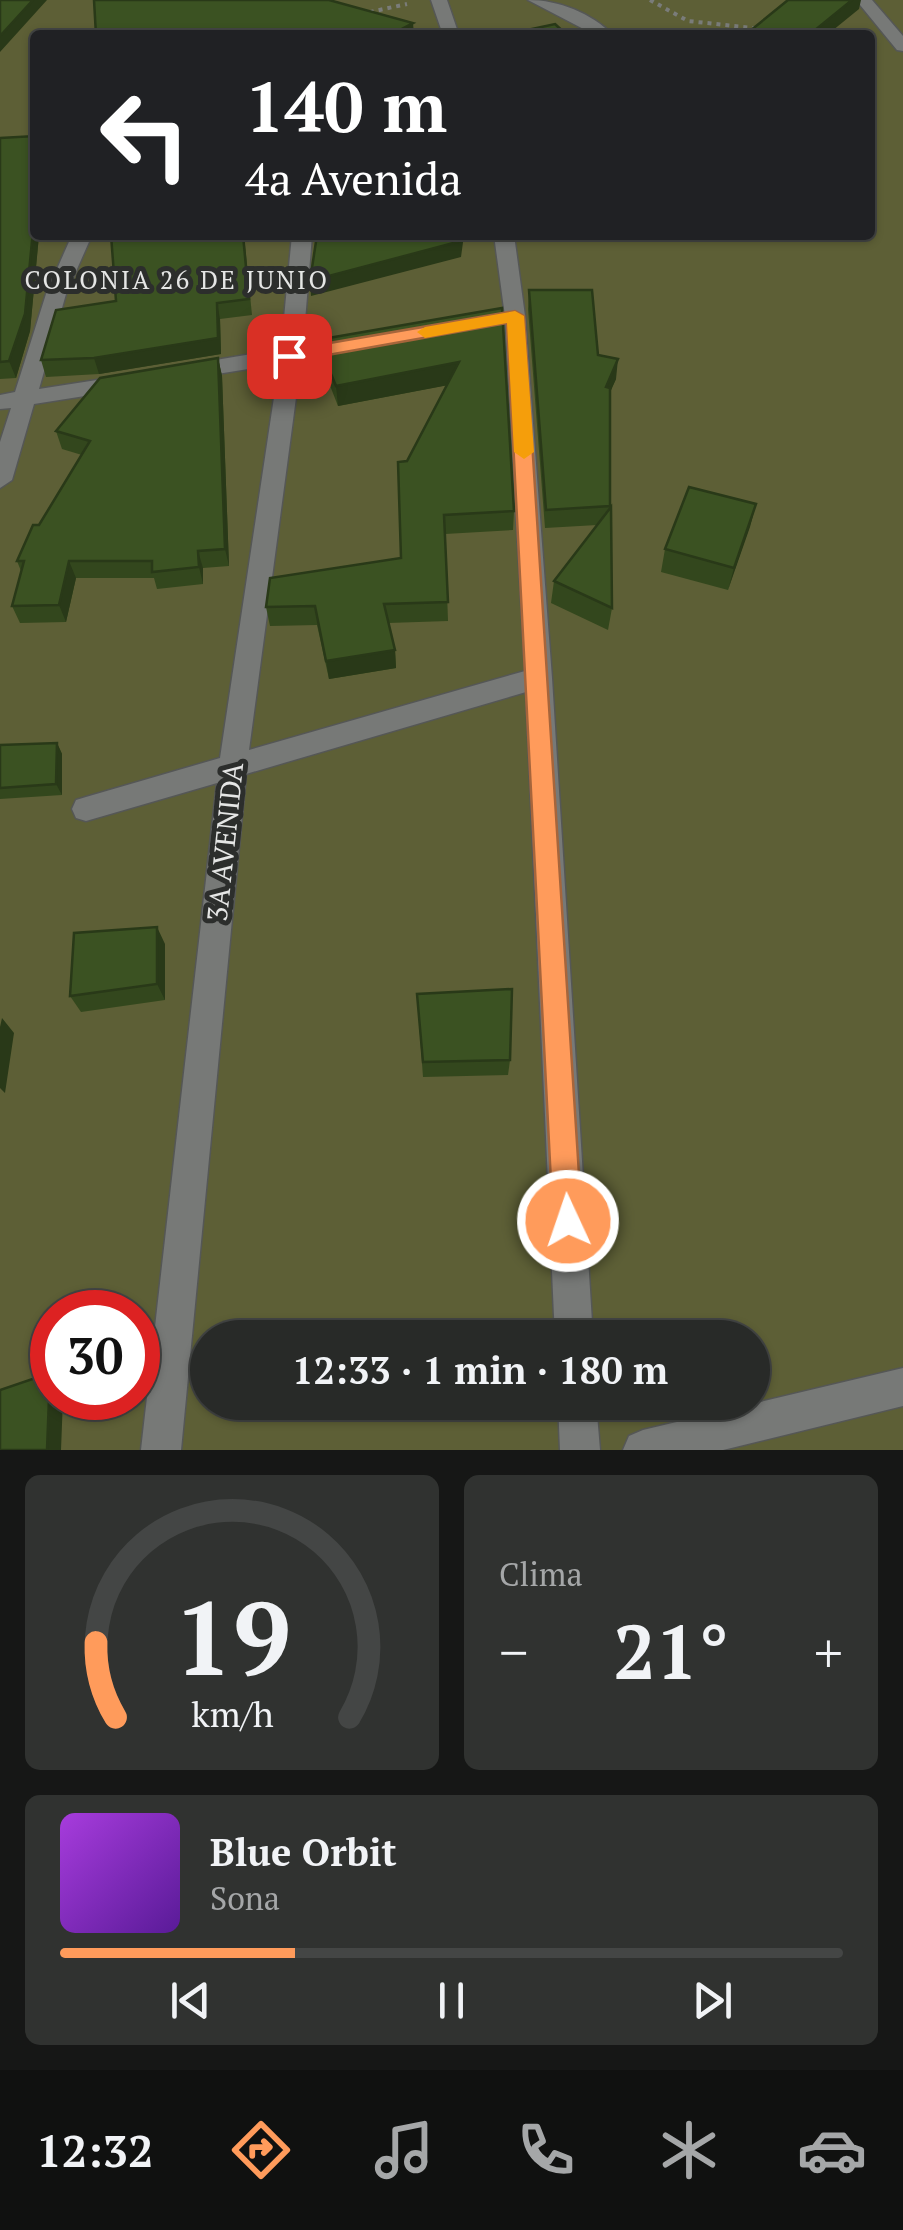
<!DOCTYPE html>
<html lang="es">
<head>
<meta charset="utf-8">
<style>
  body { margin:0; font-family:"PT Serif",serif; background:#303230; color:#f1f3f6; height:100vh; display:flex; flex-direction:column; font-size:38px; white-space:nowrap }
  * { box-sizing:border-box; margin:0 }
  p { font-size:32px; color:#a5a7a8 }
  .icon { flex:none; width:55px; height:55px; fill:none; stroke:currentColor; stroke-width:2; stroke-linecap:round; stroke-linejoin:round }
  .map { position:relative; height:1450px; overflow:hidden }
  .sheet { display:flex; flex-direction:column; gap:25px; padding:25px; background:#161716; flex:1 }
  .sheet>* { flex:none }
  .hud { position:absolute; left:30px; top:30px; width:845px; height:210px; border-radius:10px; box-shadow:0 2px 8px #0004,0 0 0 2px #444645; background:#202124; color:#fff; overflow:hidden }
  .speed { position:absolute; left:30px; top:1290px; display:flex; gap:20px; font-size:50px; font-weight:700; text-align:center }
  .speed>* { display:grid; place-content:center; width:130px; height:130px; border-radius:50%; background:#282a28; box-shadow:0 2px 8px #0004,0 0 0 2px #444645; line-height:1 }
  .speed .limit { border:15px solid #d22; background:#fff; color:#111 }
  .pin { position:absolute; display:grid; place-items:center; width:85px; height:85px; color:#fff; margin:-42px; border-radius:20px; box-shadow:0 5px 15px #0006 }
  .me { position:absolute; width:110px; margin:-55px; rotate:357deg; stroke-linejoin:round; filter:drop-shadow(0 0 8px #0008) }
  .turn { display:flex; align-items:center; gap:35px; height:210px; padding:0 50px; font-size:45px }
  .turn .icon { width:130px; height:130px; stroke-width:2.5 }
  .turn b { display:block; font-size:70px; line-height:85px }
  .big { font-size:75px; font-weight:700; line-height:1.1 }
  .sheet .tile { flex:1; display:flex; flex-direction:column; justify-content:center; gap:15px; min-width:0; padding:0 35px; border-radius:15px; background:#303230 }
  .sheet .dial { align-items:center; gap:0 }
  .dial svg { height:260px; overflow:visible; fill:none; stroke:#444645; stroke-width:7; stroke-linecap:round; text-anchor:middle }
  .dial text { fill:#f1f3f6; stroke:none }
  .song { display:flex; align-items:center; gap:30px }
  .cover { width:120px; height:120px; border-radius:15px; background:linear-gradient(135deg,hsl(280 70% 55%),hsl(270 70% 35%)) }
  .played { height:10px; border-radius:5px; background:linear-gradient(90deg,#ff9b5b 30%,#444645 30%) }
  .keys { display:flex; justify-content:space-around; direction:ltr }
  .heat { display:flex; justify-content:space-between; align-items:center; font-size:55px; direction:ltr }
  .sheet .tiles { flex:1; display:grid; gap:25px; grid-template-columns:1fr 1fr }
  .tile:last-child { grid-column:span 2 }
  .trip { position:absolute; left:190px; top:1320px; width:580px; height:100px; border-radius:50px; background:#282a28; box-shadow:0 2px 8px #0004,0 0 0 2px #444645; font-weight:700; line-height:100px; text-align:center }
  .menu { display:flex; height:160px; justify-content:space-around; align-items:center; background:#101110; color:#a5a7a8 }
  .menu .icon { width:70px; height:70px }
  .menu .active { color:#ff9b5b }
  .menu b { font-size:45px; color:#f1f3f6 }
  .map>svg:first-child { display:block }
</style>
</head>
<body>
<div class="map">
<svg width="903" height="1450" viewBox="0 0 903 1450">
  <rect width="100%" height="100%" fill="#363836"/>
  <path fill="#5d5f36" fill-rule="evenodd" d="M0,0H903V1450H0ZM35,35H870V235H35ZM52,1312H138V1398H52ZM208,1338H752V1402H208Z"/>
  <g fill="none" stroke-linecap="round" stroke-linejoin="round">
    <g stroke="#555756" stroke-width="3">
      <path id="minor" d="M431,0H447L459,35H443Z
        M528,0C559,0 591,13 613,35H595Z
        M856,0H872L903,36V51L897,50Z
        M72,235H92L66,294L39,389L129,375L140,382L129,389L34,404L12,480L0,488V442L11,408L0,409V395L15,392L46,294Z
        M292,235H312L303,346L356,337L367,344L356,351L301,360L249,750L525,671L505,316L494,235H514L525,316L552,678L593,1338H555L526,692L246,774L181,1450H141L217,783L86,821L76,818L72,809L76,800L86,797L220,758L279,364L186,379L175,372L186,365L281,349Z
        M903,1368V1406L723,1450H623L629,1436L643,1430Z
        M558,1402H596L600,1450H560Z"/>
    </g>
    <path stroke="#7a7c7a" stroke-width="4" stroke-dasharray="4 5" stroke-linecap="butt" d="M650,0L688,21L762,29
      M361,14L407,4"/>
    <use href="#minor" fill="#777977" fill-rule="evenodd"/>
  </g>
  <path fill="#33471d" d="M0,138L35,235H39L30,331L16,378L0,379Z
    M244,235L252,315L220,319L221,354L99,374L46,377L41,360Z
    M529,290L598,355L616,379L610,392L612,608L608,630L551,603L554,581L597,525L545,528L528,309Z
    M502,308L514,511L513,530L445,534L448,621L388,623L395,650L396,668L329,679L317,625L270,626L266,607L401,558L407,461L448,385L338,406L320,360L317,340Z
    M218,358L222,376L229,566L203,568V584L157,589L154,578H76L66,622L20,623L12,606L21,571L17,561L82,455L62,449L56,431Z
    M756,504L728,590L661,572L665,549Z
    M57,743L62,754V795L0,799V745Z
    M165,944V1000L81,1012L70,996Z
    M417,994L510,1060L508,1075L423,1077Z"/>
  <path fill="#293918" d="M33,0H47L0,52V36Z
    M852,0H861L859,9L827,35H809Z
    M413,23L414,35H390Z
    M35,210V235H39L30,331L16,378L9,361Z
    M464,235L461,257L311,296L310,281Z
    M217,303L220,319L221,354L99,374L94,358Z
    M218,358L222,376L229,566L225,549Z
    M618,359L616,379L604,406L606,387Z
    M459,362V383L338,406L336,386Z
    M756,504L750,527L728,590L734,568Z
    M198,551L203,568V584L199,567Z
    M69,561L76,578L66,622L59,605Z
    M395,650L396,668L329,679L326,661Z
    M57,743L62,754V795L56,784Z
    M157,927L165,944V1000L157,984Z
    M2,1018L14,1033L5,1093L0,1088V1027Z
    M50,1373L52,1374V1398H63L61,1450H47Z"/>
  <path fill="#3b5222" stroke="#293918" stroke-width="2.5" d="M0,0H33L0,36Z
    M94,0H329L413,23L390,35H96Z
    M788,0H852L809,35H745Z
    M555,24L567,35H504Z
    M35,136V210L25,314L9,361L0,362V138Z
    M111,235H243L249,299L217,303L218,338L94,358L41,360L56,310L116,301Z
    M317,235H462L461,241L310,281Z
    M529,290H592L598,355L618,359L606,387L610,388V506L546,510Z
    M502,308L514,511L444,515L448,602L384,604L395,650L326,661L315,606L266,607L270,578L401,558L398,462L407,461L459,362L336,386L317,340Z
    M218,358L225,549L198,551L199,567L152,572V561H69L59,605L12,606L24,561H17L33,525H39L90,441L56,431L100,378Z
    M689,487L756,504L734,568L665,549Z
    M611,507L612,608L554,581Z
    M57,743L56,784L0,788V745Z
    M157,927V984L70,996L74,933Z
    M512,989L510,1060L423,1062L417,994Z
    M50,1373L47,1450H0V1390Z"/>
  <path fill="#ff9b5b" stroke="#a6653b" stroke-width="2.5" d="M515,311L524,316L582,1221L578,1231L568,1236L557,1231L553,1221L507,323L289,362L280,356L289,350Z"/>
  <path fill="#f59e0b" d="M515,311L524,316L534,452L524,459L514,452L507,323L425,338L417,332L425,327Z"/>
  <g text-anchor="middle" stroke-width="10" stroke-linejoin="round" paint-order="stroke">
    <g font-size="25" letter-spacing="2.5" fill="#e5e6e5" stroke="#2c2e2c">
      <text x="177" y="289">COLONIA 26 DE JUNIO</text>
    </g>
    <g font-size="28" fill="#e5e6e5" stroke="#2c2e2c">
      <text transform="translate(225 842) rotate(-84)" y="10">3A AVENIDA</text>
    </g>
  </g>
</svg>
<div class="speed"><div class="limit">30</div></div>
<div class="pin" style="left:289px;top:356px;background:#d93025"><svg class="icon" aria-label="arrive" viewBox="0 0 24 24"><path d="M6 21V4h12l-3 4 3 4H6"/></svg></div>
<svg class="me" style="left:568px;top:1221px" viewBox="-20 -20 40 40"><circle r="17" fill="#ff9b5b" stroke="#fff" stroke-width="3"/><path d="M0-11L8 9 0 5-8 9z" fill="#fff"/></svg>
<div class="trip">12:33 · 1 min · 180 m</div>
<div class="hud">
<div class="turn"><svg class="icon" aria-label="left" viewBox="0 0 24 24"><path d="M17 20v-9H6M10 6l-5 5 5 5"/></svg><div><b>140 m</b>4a Avenida</div></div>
</div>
</div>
<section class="sheet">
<div class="tiles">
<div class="tile dial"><svg viewBox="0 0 100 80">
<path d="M14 69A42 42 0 1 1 86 69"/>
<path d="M14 69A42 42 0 0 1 8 46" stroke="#ff9b5b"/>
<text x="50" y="56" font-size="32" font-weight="700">19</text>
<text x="50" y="72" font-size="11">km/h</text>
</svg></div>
<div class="tile"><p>Clima</p>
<div class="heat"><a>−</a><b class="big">21°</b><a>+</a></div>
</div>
<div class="tile">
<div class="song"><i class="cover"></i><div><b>Blue Orbit</b><p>Sona</p></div></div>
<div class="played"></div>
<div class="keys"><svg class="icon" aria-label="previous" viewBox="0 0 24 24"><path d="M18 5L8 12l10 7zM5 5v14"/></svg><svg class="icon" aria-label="pause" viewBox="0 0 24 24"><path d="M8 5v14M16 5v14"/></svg><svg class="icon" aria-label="next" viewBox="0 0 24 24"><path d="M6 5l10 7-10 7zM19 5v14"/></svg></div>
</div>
</div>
</section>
<nav class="menu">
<b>12:32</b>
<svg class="icon active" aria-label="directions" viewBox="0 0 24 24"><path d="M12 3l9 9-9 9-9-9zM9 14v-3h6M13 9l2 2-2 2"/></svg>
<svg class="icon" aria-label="music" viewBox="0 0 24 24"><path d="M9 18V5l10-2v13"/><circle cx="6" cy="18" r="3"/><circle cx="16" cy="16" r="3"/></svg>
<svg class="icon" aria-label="phone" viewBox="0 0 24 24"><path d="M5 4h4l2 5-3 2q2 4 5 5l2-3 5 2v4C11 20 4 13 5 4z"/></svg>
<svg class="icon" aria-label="climate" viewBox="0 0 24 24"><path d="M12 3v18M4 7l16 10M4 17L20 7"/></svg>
<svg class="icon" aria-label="car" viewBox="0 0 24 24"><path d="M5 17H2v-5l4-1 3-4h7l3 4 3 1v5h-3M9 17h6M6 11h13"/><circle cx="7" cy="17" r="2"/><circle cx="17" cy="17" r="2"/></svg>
</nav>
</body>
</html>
